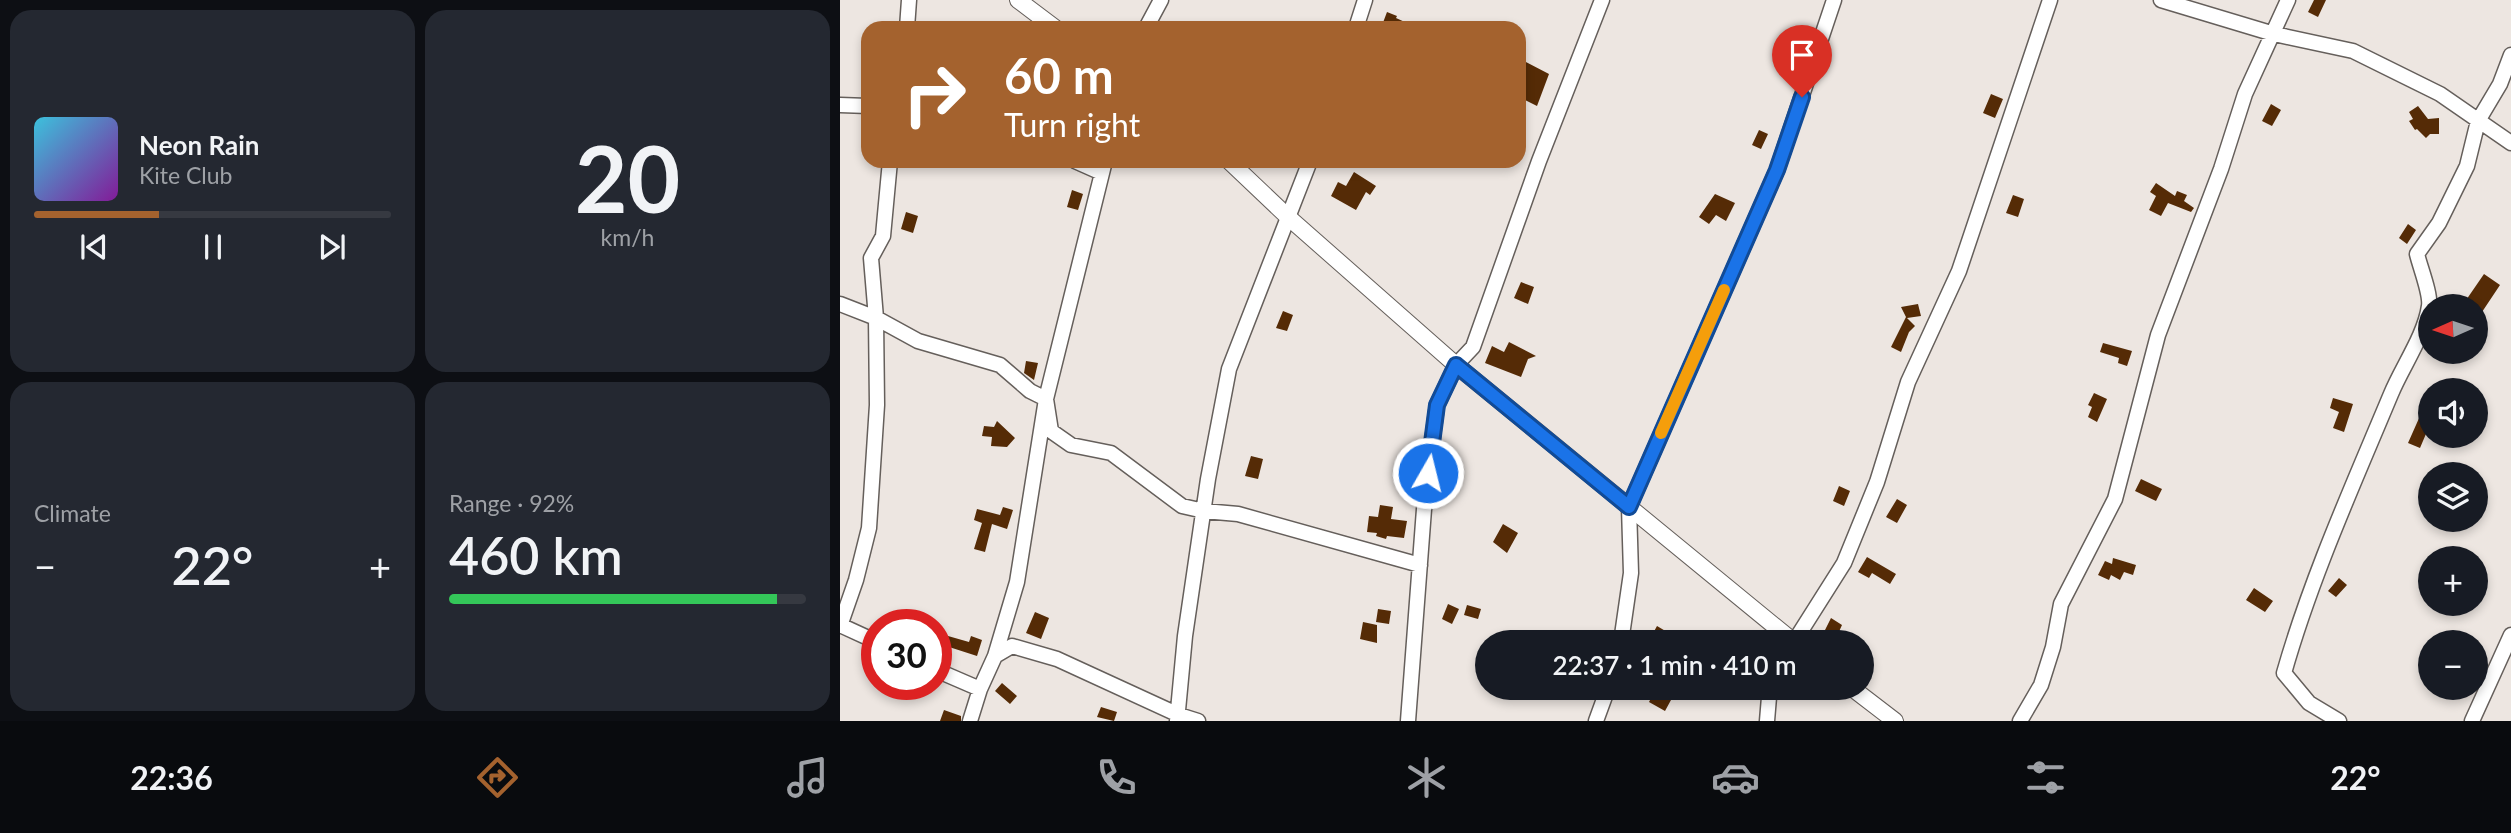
<!DOCTYPE html>
<html lang="en">
<head>
<meta charset="utf-8">
<style>
  body { margin:0; font-family:Lato,sans-serif; background:#242831; color:#f1f3f6; height:100vh; display:flex; flex-direction:column; font-size:26px; white-space:nowrap }
  * { box-sizing:border-box; margin:0 }
  p { font-size:23px; color:#9ea1a6 }
  .icon { flex:none; width:38px; height:38px; fill:none; stroke:currentColor; stroke-width:2; stroke-linecap:round; stroke-linejoin:round }
  .map { position:relative; flex:1; overflow:hidden }
  .details { display:flex; flex-direction:column; gap:10px; padding:10px; background:#0d0f14; width:840px }
  .details>* { flex:none }
  .guide { position:absolute; left:21px; top:21px; width:665px; height:147px; border-radius:21px; box-shadow:0 4px 10px #0003; background:#a4622e; color:#fff; overflow:hidden }
  .needle { width:46px; rotate:267deg }
  .buttons { position:absolute; left:1578px; top:294px; display:grid; gap:14px }
  .buttons a { display:grid; place-items:center; width:70px; height:70px; border-radius:50%; background:#171b24; box-shadow:0 4px 10px #0003; font-size:35px }
  .speed { position:absolute; left:21px; top:609px; display:flex; gap:14px; font-size:35px; font-weight:700; text-align:center }
  .speed>* { display:grid; place-content:center; width:91px; height:91px; border-radius:50%; background:#171b24; box-shadow:0 4px 10px #0003; line-height:1 }
  .speed .limit { border:10px solid #d22; background:#fff; color:#111 }
  .pin { position:absolute; display:grid; place-items:center; width:60px; height:60px; color:#fff; margin:-72px -30px; border-radius:50% 50% 50% 0; rotate:-45deg; box-shadow:0 0 7px #0007 }
  .pin .icon { rotate:45deg }
  .me { position:absolute; width:77px; margin:-38px; rotate:8deg; stroke-linejoin:round; filter:drop-shadow(0 0 5px #0008) }
  .turn { display:flex; align-items:center; gap:24px; height:147px; padding:0 28px; font-size:32px }
  .turn .icon { width:91px; height:91px; stroke-width:2.5 }
  .turn b { display:block; font-size:49px; line-height:60px }
  .big { font-size:52px; font-weight:600; line-height:1.1 }
  .details .widget { flex:1; display:flex; flex-direction:column; justify-content:center; gap:10px; min-width:0; padding:0 24px; border-radius:21px; background:#242831 }
  .details .dial { align-items:center; gap:0 }
  .dial b { font-size:91px; line-height:1 }
  .song { display:flex; align-items:center; gap:21px }
  .cover { width:84px; height:84px; border-radius:10px; background:linear-gradient(135deg,hsl(190 70% 55%),hsl(290 70% 35%)) }
  .played { height:7px; border-radius:4px; background:linear-gradient(90deg,#a4622e 35%,#363941 35%) }
  .keys { display:flex; justify-content:space-around; direction:ltr }
  .heat { display:flex; justify-content:space-between; align-items:center; font-size:38px; direction:ltr }
  .charge { height:10px; border-radius:5px; background:linear-gradient(90deg,#34c759 92%,#363941 0) }
  .details .tiles { flex:1; display:grid; gap:10px; grid-template-columns:repeat(2,1fr) }
  .trip { position:absolute; left:635px; top:630px; width:399px; height:70px; border-radius:35px; background:#171b24; box-shadow:0 4px 10px #0003; font-weight:600; line-height:70px; text-align:center }
  .menu { display:flex; height:112px; justify-content:space-around; align-items:center; background:#090b0e; color:#9ea1a6 }
  .menu .icon { width:49px; height:49px }
  .menu .active { color:#a4622e }
  .menu b { font-size:32px; color:#f1f3f6 }
  main { display:flex; flex:1; min-height:0 }
  .map>svg:first-child { display:block }
</style>
</head>
<body>
<main>
<section class="details">
<div class="tiles">
<div class="widget">
<div class="song"><i class="cover"></i><div><b>Neon Rain</b><p>Kite Club</p></div></div>
<div class="played"></div>
<div class="keys"><svg class="icon" aria-label="previous" viewBox="0 0 24 24"><path d="M18 5L8 12l10 7zM5 5v14"/></svg><svg class="icon" aria-label="pause" viewBox="0 0 24 24"><path d="M8 5v14M16 5v14"/></svg><svg class="icon" aria-label="next" viewBox="0 0 24 24"><path d="M6 5l10 7-10 7zM19 5v14"/></svg></div>
</div>
<div class="widget dial"><b>20</b><p>km/h</p></div>
<div class="widget"><p>Climate</p>
<div class="heat"><a>−</a><b class="big">22°</b><a>+</a></div>
</div>
<div class="widget"><p>Range · 92%</p><b class="big">460 km</b><div class="charge"></div></div>
</div>
</section>
<div class="map">
<svg width="1671" height="721" viewBox="0 0 1671 721">
  <rect width="100%" height="100%" fill="#ede6e1"/>
  <path fill="#552b06" d="M1474,0H1486L1478,17L1468,12Z
    M547,12L557,16L556,18L578,28H541Z
    M682,60L709,74L697,106L679,97V67Z
    M1151,94L1163,99L1155,118L1143,113Z
    M1431,104L1441,110L1432,126L1422,121Z
    M1578,106L1588,119L1599,118V134H1590L1586,138L1577,129L1575,130L1569,121L1573,119L1569,112Z
    M919,130L928,134L921,149L912,145Z
    M514,172L536,186L530,195L526,192L516,210L491,196L498,182L506,186Z
    M1316,183L1335,196L1337,191L1347,195L1344,201L1354,208L1351,212L1328,203L1321,216L1309,210L1316,196L1310,192Z
    M232,190L243,194L238,210L227,207Z
    M875,194L895,203L886,221L876,215L869,224L859,217Z
    M1173,195L1184,199L1178,217L1166,213Z
    M66,212L78,216L73,233L61,229Z
    M1568,224L1576,230L1567,244L1559,238Z
    M1644,274L1660,285L1636,321V306H1622Z
    M681,282L694,287L688,304L674,298Z
    M1078,304L1081,316L1067,318L1075,326L1069,332L1061,352L1051,347L1066,317L1061,307Z
    M443,311L453,315L447,331L436,328Z
    M669,342L696,356L688,359L681,377L645,363L652,346L664,352Z
    M1263,343L1292,351L1287,366L1278,363L1279,358L1260,352Z
    M186,361L198,363L194,380L184,373Z
    M1254,393L1267,399L1257,422L1248,417L1252,407L1248,405Z
    M1493,398L1513,404L1504,432L1493,428L1499,412L1490,408Z
    M1580,416L1591,422L1580,448L1568,443Z
    M157,421L175,438L167,447L151,446L152,437L142,436L144,426L154,427Z
    M411,456L423,459L418,479L405,476Z
    M1301,479L1322,489L1316,501L1295,491Z
    M999,486L1010,491L1004,506L993,501Z
    M1057,499L1067,505L1057,523L1046,517Z
    M540,505L553,507L551,519L567,521L564,538L547,536L546,539L536,536L537,533L527,532L529,516L538,517Z
    M163,507L173,510L167,529L152,524L145,552L134,549L142,523L134,520L137,509L160,515Z
    M663,524L678,533L667,553L653,542Z
    M1027,557L1056,574L1050,584L1032,573L1029,578L1018,572Z
    M1273,558L1296,565L1293,575L1284,572L1280,580L1271,575L1269,580L1258,575L1265,561L1272,564Z
    M1499,578L1507,585L1496,597L1488,591Z
    M1414,588L1433,601L1425,612L1406,600Z
    M608,604L619,609L612,624L602,619Z
    M627,605L641,609L638,619L624,615Z
    M538,609L551,611L549,624L536,622Z
    M195,612L209,618L201,639L186,633Z
    M991,618L1002,625L997,636L985,630Z
    M523,622L537,625V643L520,639Z
    M817,626L844,642H820L811,637Z
    M108,636L129,642L131,636L142,640L137,656L106,646Z
    M162,683L177,696L170,704L155,691Z
    M814,692L831,700L825,711L809,702Z
    M261,707L277,712L274,721L257,717Z
    M104,710L121,716V721H100Z"/>
  <g fill="none" stroke-linecap="round" stroke-linejoin="round">
    <g stroke="#655f5b" stroke-width="17">
      <path id="minor" d="M1321,0L1434,34L1513,51L1600,94L1671,143
        M67,28L69,0
        M306,28L321,0
        M516,28L525,0
        M0,105L28,106
        M235,161L262,173
        M0,304L36,318L78,341L160,365L190,391L206,399L211,431L231,445L271,453L342,506L364,511L398,514L580,565
        M0,625L37,642
        M0,626L16,580L29,528L37,405L36,318L31,258L43,236L50,161
        M781,642L791,573L789,507L937,170L994,0
        M954,642L1004,563L1037,482L1068,382L1119,271L1210,0
        M155,656L172,646L217,659L339,715L358,721
        M96,670L140,689
        M130,721L140,689L155,656L177,582L206,399L265,161
        M337,721L345,636L368,479L389,369L470,161
        M568,721L585,496L597,405L616,365L633,347L699,161L762,0
        M756,721L768,688
        M927,721L929,697L933,688
        M1180,721L1201,685L1213,647L1221,604L1275,499L1318,335L1381,169L1405,94L1448,0
        M1499,721L1469,703L1444,673C1471,578 1513,485 1551,394C1562,367 1585,335 1589,306C1591,294 1580,267 1577,254L1599,223L1627,166L1638,121L1660,84L1671,55
        M1632,721L1671,635"/>
    </g>
    <g stroke="#655f5b" stroke-width="18">
      <path id="tertiary" d="M178,0L215,28
        M389,161L448,217L616,365L954,642
        M1012,688L1055,721"/>
    </g>
    <use href="#minor" stroke="#fff" stroke-width="14"/>
    <use href="#tertiary" stroke="#fff" stroke-width="16"/>
  </g>
  <g fill="none" stroke-linecap="round" stroke-linejoin="round">
    <g stroke="#114b97" stroke-width="18">
      <path id="route" d="M588,473L597,405L616,365L789,507L937,170L962,97"/>
    </g>
    <use href="#route" stroke="#1a73e8" stroke-width="12"/>
    <path stroke="#f59e0b" stroke-width="12" d="M821,433L884,290"/>
  </g>
</svg>
<div class="buttons">
<a><svg class="needle" viewBox="-14 -14 28 28"><path d="M0-13l5 13h-10z" fill="#e53935"/><path d="M0 13l5-13h-10z" fill="#9ea1a6"/></svg></a>
<a><svg class="icon" aria-label="sound" viewBox="0 0 24 24"><path d="M4 9h4l5-4v14l-5-4H4zM17 9q2 3 0 6"/></svg></a>
<a><svg class="icon" aria-label="layers" viewBox="0 0 24 24"><path d="M12 4l9 5-9 5-9-5zM3 14l9 5 9-5"/></svg></a>
<a>+</a>
<a>−</a>
</div>
<div class="speed"><div class="limit">30</div></div>
<div class="pin" style="left:962px;top:97px;background:#d93025"><svg class="icon" aria-label="arrive" viewBox="0 0 24 24"><path d="M6 21V4h12l-3 4 3 4H6"/></svg></div>
<svg class="me" style="left:588px;top:473px" viewBox="-20 -20 40 40"><circle r="17" fill="#1a73e8" stroke="#fff" stroke-width="3"/><path d="M0-11L8 9 0 5-8 9z" fill="#fff"/></svg>
<div class="trip">22:37 · 1 min · 410 m</div>
<div class="guide">
<div class="turn"><svg class="icon" aria-label="right" viewBox="0 0 24 24"><path d="M7 20v-9h11M14 6l5 5-5 5"/></svg><div><b>60 m</b>Turn right</div></div>
</div>
</div>
</main>
<nav class="menu">
<b>22:36</b>
<svg class="icon active" aria-label="directions" viewBox="0 0 24 24"><path d="M12 3l9 9-9 9-9-9zM9 14v-3h6M13 9l2 2-2 2"/></svg>
<svg class="icon" aria-label="music" viewBox="0 0 24 24"><path d="M9 18V5l10-2v13"/><circle cx="6" cy="18" r="3"/><circle cx="16" cy="16" r="3"/></svg>
<svg class="icon" aria-label="phone" viewBox="0 0 24 24"><path d="M5 4h4l2 5-3 2q2 4 5 5l2-3 5 2v4C11 20 4 13 5 4z"/></svg>
<svg class="icon" aria-label="climate" viewBox="0 0 24 24"><path d="M12 3v18M4 7l16 10M4 17L20 7"/></svg>
<svg class="icon" aria-label="car" viewBox="0 0 24 24"><path d="M5 17H2v-5l4-1 3-4h7l3 4 3 1v5h-3M9 17h6M6 11h13"/><circle cx="7" cy="17" r="2"/><circle cx="17" cy="17" r="2"/></svg>
<svg class="icon" aria-label="filters" viewBox="0 0 24 24"><path d="M4 7h16M4 17h16"/><circle cx="9" cy="7" r="2"/><circle cx="15" cy="17" r="2"/></svg>
<b>22°</b>
</nav>
</body>
</html>
